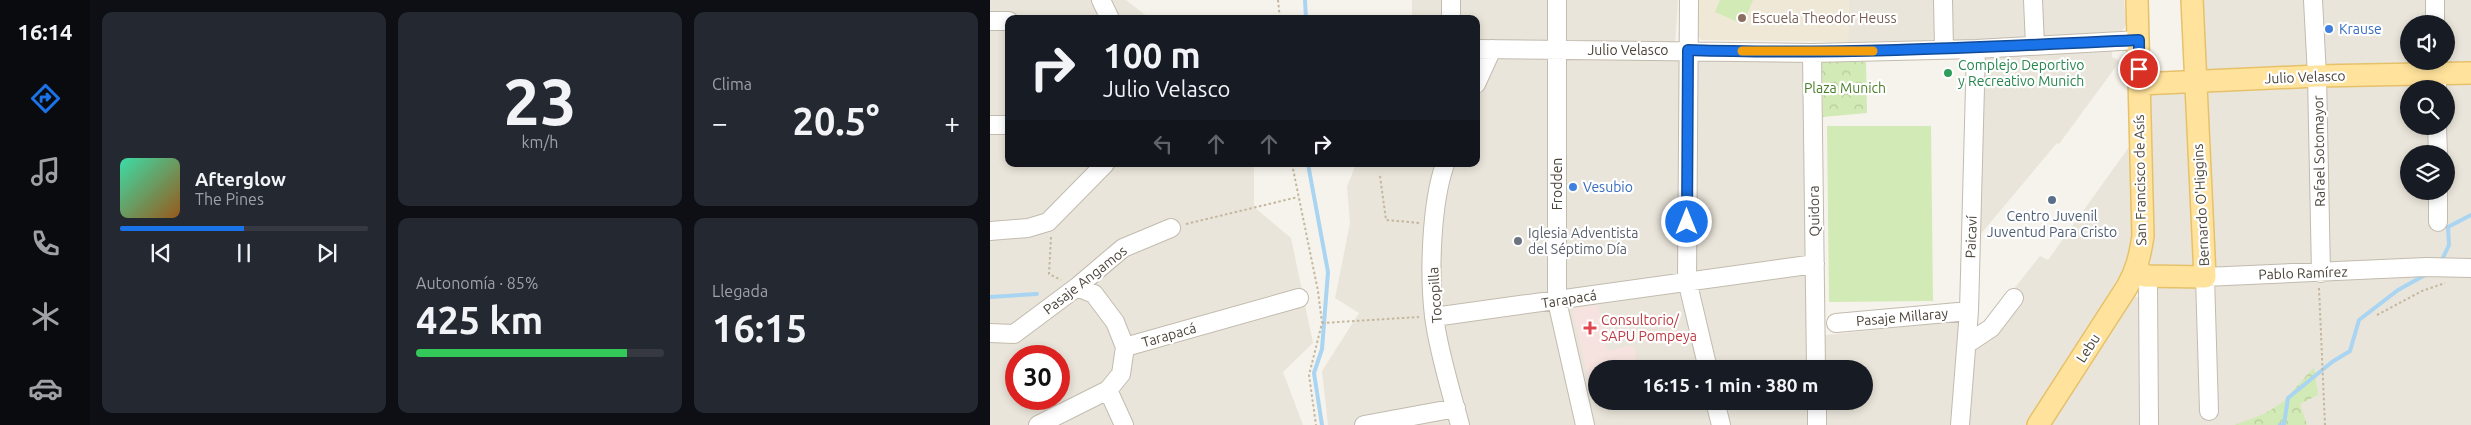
<!DOCTYPE html>
<html lang="es">
<head>
<meta charset="utf-8">
<style>
  body { margin:0; font-family:Ubuntu,sans-serif; background:#242831; color:#f1f3f6; height:100vh; display:flex; flex-direction:column; font-size:19px; white-space:nowrap }
  * { box-sizing:border-box; margin:0 }
  p { font-size:16px; color:#9ea1a6 }
  .icon { flex:none; width:28px; height:28px; fill:none; stroke:currentColor; stroke-width:2; stroke-linecap:round; stroke-linejoin:round }
  .map { position:relative; flex:1; overflow:hidden }
  .drawer { display:flex; flex-direction:column; gap:12px; padding:12px; background:#0d0f14; width:900px }
  .drawer>* { flex:none }
  .hud { position:absolute; left:15px; top:15px; width:475px; height:152px; border-radius:10px; box-shadow:0 2px 8px #0003; background:#171b24; color:#f1f3f6; overflow:hidden }
  .tools { position:absolute; left:1410px; top:15px; display:grid; gap:10px }
  .tools a { display:grid; place-items:center; width:55px; height:55px; border-radius:50%; background:#171b24; box-shadow:0 2px 8px #0003; font-size:25px }
  .speed { position:absolute; left:15px; top:345px; display:flex; gap:10px; font-size:25px; font-weight:700; text-align:center }
  .speed>* { display:grid; place-content:center; width:65px; height:65px; border-radius:50%; background:#171b24; box-shadow:0 2px 8px #0003; line-height:1 }
  .speed .limit { border:8px solid #d22; background:#fff; color:#111 }
  .pin { position:absolute; display:grid; place-items:center; width:42px; height:42px; color:#fff; margin:-21px; border:2px solid #fff; border-radius:50%; box-shadow:0 1px 5px #0007 }
  .me { position:absolute; width:55px; margin:-28px; rotate:0deg; stroke-linejoin:round; filter:drop-shadow(0 0 4px #0008) }
  .turn { display:flex; align-items:center; gap:18px; height:105px; padding:0 15px; font-size:22px }
  .turn .icon { width:65px; height:65px; stroke-width:2.5 }
  .turn b { display:block; font-size:35px; line-height:42px }
  .lanes { display:flex; align-items:center; height:48px; padding:0 15px; background:#0003; justify-content:center; gap:25px; direction:ltr }
  .lanes .off { opacity:.35 }
  .big { font-size:38px; font-weight:700; line-height:1.1 }
  .drawer .card { flex:1; display:flex; flex-direction:column; justify-content:center; gap:8px; min-width:0; padding:0 18px; border-radius:10px; background:#242831 }
  .drawer .dial { align-items:center; gap:0 }
  .dial b { font-size:65px; line-height:1 }
  .song { display:flex; align-items:center; gap:15px }
  .cover { width:60px; height:60px; border-radius:8px; background:linear-gradient(135deg,hsl(160 70% 55%),hsl(30 70% 35%)) }
  .played { height:5px; border-radius:2px; background:linear-gradient(90deg,#1a73e8 50%,#363941 50%) }
  .keys { display:flex; justify-content:space-around; direction:ltr }
  .heat { display:flex; justify-content:space-between; align-items:center; font-size:28px; direction:ltr }
  .charge { height:8px; border-radius:4px; background:linear-gradient(90deg,#34c759 85%,#363941 0) }
  .drawer .tiles { flex:1; display:grid; gap:12px; grid-template-columns:repeat(3,1fr) }
  .card:first-child { grid-row:span 2 }
  .trip { position:absolute; left:598px; top:360px; width:285px; height:50px; border-radius:25px; background:#171b24; box-shadow:0 2px 8px #0003; font-weight:700; line-height:50px; text-align:center }
  main { display:flex; flex:1; min-height:0 }
  .tabs { display:flex; flex-direction:column; width:90px; justify-content:space-around; align-items:center; background:#090b0e; color:#9ea1a6 }
  .tabs .icon { width:35px; height:35px }
  .tabs .on { color:#1a73e8 }
  .tabs b { font-size:22px; color:#f1f3f6 }
  .map>svg:first-child { display:block }
</style>
</head>
<body>
<main>
<nav class="tabs">
<b>16:14</b>
<svg class="icon on" aria-label="directions" viewBox="0 0 24 24"><path d="M12 3l9 9-9 9-9-9zM9 14v-3h6M13 9l2 2-2 2"/></svg>
<svg class="icon" aria-label="music" viewBox="0 0 24 24"><path d="M9 18V5l10-2v13"/><circle cx="6" cy="18" r="3"/><circle cx="16" cy="16" r="3"/></svg>
<svg class="icon" aria-label="phone" viewBox="0 0 24 24"><path d="M5 4h4l2 5-3 2q2 4 5 5l2-3 5 2v4C11 20 4 13 5 4z"/></svg>
<svg class="icon" aria-label="climate" viewBox="0 0 24 24"><path d="M12 3v18M4 7l16 10M4 17L20 7"/></svg>
<svg class="icon" aria-label="car" viewBox="0 0 24 24"><path d="M5 17H2v-5l4-1 3-4h7l3 4 3 1v5h-3M9 17h6M6 11h13"/><circle cx="7" cy="17" r="2"/><circle cx="17" cy="17" r="2"/></svg>
</nav>
<section class="drawer">
<div class="tiles">
<div class="card">
<div class="song"><i class="cover"></i><div><b>Afterglow</b><p>The Pines</p></div></div>
<div class="played"></div>
<div class="keys"><svg class="icon" aria-label="previous" viewBox="0 0 24 24"><path d="M18 5L8 12l10 7zM5 5v14"/></svg><svg class="icon" aria-label="pause" viewBox="0 0 24 24"><path d="M8 5v14M16 5v14"/></svg><svg class="icon" aria-label="next" viewBox="0 0 24 24"><path d="M6 5l10 7-10 7zM19 5v14"/></svg></div>
</div>
<div class="card dial"><b>23</b><p>km/h</p></div>
<div class="card"><p>Clima</p>
<div class="heat"><a>−</a><b class="big">20.5°</b><a>+</a></div>
</div>
<div class="card"><p>Autonomía · 85%</p><b class="big">425 km</b><div class="charge"></div></div>
<div class="card"><p>Llegada</p><b class="big">16:15</b></div>
</div>
</section>
<div class="map">
<svg width="1481" height="425" viewBox="0 0 1481 425">
  <defs>
    <pattern id="forest-crowns" width="20" height="18" patternUnits="userSpaceOnUse" patternTransform="scale(1.25)"><rect width="20" height="18" fill="#d2eab5"/><path d="M2 6a3 3 0 1 1 6 0M12 15a3 3 0 1 1 6 0" fill="none" stroke="#b6ca9c"/></pattern>
  </defs>
  <rect width="100%" height="100%" fill="#f6f3ec"/>
  <path fill="#eae5da" fill-rule="evenodd" d="M0,0H136L158,17L170,19H19V164H264V207L301,238L323,343L293,372L313,425H0ZM26,356H69V399H26Z
    M422,0H688L684,61H812L816,66L817,337L967,321L988,334L1050,256L1058,260L1139,147L1143,218L1140,259L1037,425H338L332,371L369,313L345,298L360,223L357,187L366,164H486V19H422ZM606,369H874V401H606Z
    M859,0H1134L1136,25L1132,31L1035,39L858,42Z
    M1210,0H1481V425H1061L1143,295L1151,299L1169,283L1205,277V262L1202,266L1160,268L1163,232L1156,96L1163,92L1192,90ZM1419,24H1456V61H1419ZM1419,89H1456V126H1419ZM1419,154H1456V191H1419Z
    M1122,50V57L1130,61L1069,144L1067,143L989,236L992,63L998,57Z"/>
  <path fill="#efe8d6" d="M708,0H859L858,42L711,40L708,36Z"/>
  <path fill="#f6e3e0" d="M608,305L618,351L643,345L648,366L635,369H606V376L598,378L583,312L585,308Z"/>
  <path fill="url(#forest-crowns)" d="M832,62H876L877,113L833,117Z
    M1324,367L1328,395L1310,404L1317,425H1244L1274,414L1293,402Z"/>
  <path fill="#d2eab5" d="M730,0H763L753,24L725,12Z
    M837,126H941L943,301L839,302Z"/>
  <g fill="none" stroke-linecap="round" stroke-linejoin="round">
    <path stroke="#a9d4f2" stroke-width="4" d="M315,0L316,19
      M318,164L338,272L332,349L324,373L332,425
      M1451,262L1459,245L1458,227L1481,215
      M0,297L47,294
      M1290,425L1294,424L1298,398L1342,362L1360,351L1369,320L1408,290L1437,274"/>
    <g stroke="#c2bbae" stroke-width="20">
      <path id="minor" d="M111,0L120,19
        M567,0V301L595,425
        M699,0L697,280L718,369
        M953,0L954,49
        M1043,0L1045,45
        M1323,0L1327,76L1331,273
        M1445,0V24
        M461,19V0
        M0,21H19
        M486,49L822,53L986,49L1149,40
        M822,53L826,369
        M1447,61V89
        M486,84L502,49
        M0,125H19
        M1447,126L1448,154
        M455,164C441,204 439,274 444,316C448,350 461,391 470,425
        M1448,191V222
        M0,231L38,228L58,222L115,164
        M1155,276L1158,284L1159,425
        M444,317L825,264
        M846,323L979,311
        M0,333L24,334L87,287L133,248L181,228
        M977,344L1001,328L1024,298
        M135,347L309,298
        M118,390L134,425
        M725,401L731,425
        M827,401V425
        M1219,411L1215,277L1436,267L1481,268
        M48,425L118,390L131,374L135,347L125,322L104,294L87,287
        M374,425L466,408
        M970,425L979,311L986,49"/>
    </g>
    <g stroke="#e6c16a" stroke-width="24">
      <path id="major" d="M1149,84L1327,76L1481,73
        M1147,269L1155,276L1215,277L1202,0
        M1048,425L1137,287C1147,270 1150,255 1153,236L1147,0"/>
    </g>
    <path stroke="#c4b79f" stroke-width="2" stroke-dasharray="2.5 2.5" stroke-linecap="butt" d="M288,0L290,19
      M139,19H146
      M284,19L291,18
      M302,164L328,291L332,323L319,375L326,425
      M390,176L396,220L430,223
      M196,224L308,197
      M61,237L59,274L71,280
      M1329,288L1335,425
      M1387,315L1432,291L1455,283
      M332,323L429,317"/>
    <use href="#minor" stroke="#fff" stroke-width="18"/>
    <use href="#major" stroke="#ffe39c" stroke-width="21"/>
  </g>
  <g fill="none" stroke-linecap="round" stroke-linejoin="round">
    <g stroke="#114b97" stroke-width="12">
      <path id="route" d="M697,222L698,50C848,55 998,47 1149,40V69"/>
    </g>
    <use href="#route" stroke="#1a73e8" stroke-width="9"/>
    <path stroke="#f59e0b" stroke-width="9" d="M752,51H883"/>
  </g>
  <circle fill="#8d6e63" stroke="#fff" stroke-width="2" cx="752" cy="18" r="5"/>
  <g fill="#3f7fe0" stroke="#fff" stroke-width="2">
    <circle cx="1339" cy="29" r="5"/>
    <circle cx="583" cy="187" r="5"/>
  </g>
  <circle fill="#2e9e5b" stroke="#fff" stroke-width="2" cx="958" cy="73" r="5"/>
  <circle fill="#5c6f8a" stroke="#fff" stroke-width="2" cx="1062" cy="200" r="5"/>
  <circle fill="#6b7280" stroke="#fff" stroke-width="2" cx="528" cy="241" r="5"/>
  <path fill="#e0444e" stroke="#fff" stroke-width="2" d="M597.5 320.5h5v5h5v5h-5v5h-5v-5h-5v-5h5z"/>
  <g text-anchor="middle" stroke-width="4.5" stroke-linejoin="round" paint-order="stroke">
    <g font-size="14" fill="#785e54" stroke="#fff" text-anchor="start">
      <text x="762" y="23">Escuela Theodor Heuss</text>
    </g>
    <g font-size="14" fill="#366cbe" stroke="#fff" text-anchor="start">
      <text x="1349" y="34">Krause</text>
      <text x="593" y="192">Vesubio</text>
    </g>
    <g font-size="14" fill="#4b4439" stroke="#fff">
      <text x="638" y="55">Julio Velasco</text>
      <text transform="translate(1315 77) rotate(-2)" y="5">Julio Velasco</text>
      <text transform="translate(1329 151) rotate(-91)" y="5">Rafael Sotomayor</text>
      <text transform="translate(1150 180) rotate(-91)" y="5">San Francisco de Asís</text>
      <text transform="translate(567 184) rotate(-90)" y="5">Frodden</text>
      <text transform="translate(1211 205) rotate(-93)" y="5">Bernardo O'Higgins</text>
      <text transform="translate(824 211) rotate(-91)" y="5">Quidora</text>
      <text transform="translate(981 237) rotate(-88)" y="5">Paicaví</text>
      <text transform="translate(1313 273) rotate(-2)" y="5">Pablo Ramírez</text>
      <text transform="translate(95 280) rotate(-38)" y="5">Pasaje Angamos</text>
      <text transform="translate(445 295) rotate(-94)" y="5">Tocopilla</text>
      <text transform="translate(579 299) rotate(-9)" y="5">Tarapacá</text>
      <text transform="translate(912 317) rotate(-5)" y="5">Pasaje Millaray</text>
      <text transform="translate(179 335) rotate(-16)" y="5">Tarapacá</text>
      <text transform="translate(1098 348) rotate(-57)" y="5">Lebu</text>
    </g>
    <g font-size="14" fill="#27864d" stroke="#fff" text-anchor="start">
      <text x="968" y="70">Complejo Deportivo<tspan x="968" dy="16">y Recreativo Munich</tspan></text>
    </g>
    <g font-size="14" fill="#4a7f2a" stroke="#fff">
      <text x="855" y="93">Plaza Munich</text>
    </g>
    <g font-size="14" fill="#4e5e75" stroke="#fff">
      <text x="1062" y="221">Centro Juvenil<tspan x="1062" dy="16">Juventud Para Cristo</tspan></text>
    </g>
    <g font-size="14" fill="#5b616d" stroke="#fff" text-anchor="start">
      <text x="538" y="238">Iglesia Adventista<tspan x="538" dy="16">del Séptimo Día</tspan></text>
    </g>
    <g font-size="14" fill="#be3a42" stroke="#fff" text-anchor="start">
      <text x="611" y="325">Consultorio/<tspan x="611" dy="16">SAPU Pompeya</tspan></text>
    </g>
  </g>
</svg>
<div class="tools">
<a><svg class="icon" aria-label="sound" viewBox="0 0 24 24"><path d="M4 9h4l5-4v14l-5-4H4zM17 9q2 3 0 6"/></svg></a>
<a><svg class="icon" aria-label="search" viewBox="0 0 24 24"><circle cx="10" cy="10" r="6"/><path d="M15 15l6 6"/></svg></a>
<a><svg class="icon" aria-label="layers" viewBox="0 0 24 24"><path d="M12 4l9 5-9 5-9-5zM3 14l9 5 9-5"/></svg></a>
</div>
<div class="speed"><div class="limit">30</div></div>
<div class="pin" style="left:1149px;top:69px;background:#d93025"><svg class="icon" aria-label="arrive" viewBox="0 0 24 24"><path d="M6 21V4h12l-3 4 3 4H6"/></svg></div>
<svg class="me" style="left:697px;top:222px" viewBox="-20 -20 40 40"><circle r="17" fill="#1a73e8" stroke="#fff" stroke-width="3"/><path d="M0-11L8 9 0 5-8 9z" fill="#fff"/></svg>
<div class="trip">16:15 · 1 min · 380 m</div>
<div class="hud">
<div class="turn"><svg class="icon" aria-label="right" viewBox="0 0 24 24"><path d="M7 20v-9h11M14 6l5 5-5 5"/></svg><div><b>100 m</b>Julio Velasco</div></div>
<div class="lanes"><svg class="icon off" aria-label="left" viewBox="0 0 24 24"><path d="M17 20v-9H6M10 6l-5 5 5 5"/></svg><svg class="icon off" aria-label="ahead" viewBox="0 0 24 24"><path d="M12 20V5M6 11l6-6 6 6"/></svg><svg class="icon off" aria-label="ahead" viewBox="0 0 24 24"><path d="M12 20V5M6 11l6-6 6 6"/></svg><svg class="icon" aria-label="right" viewBox="0 0 24 24"><path d="M7 20v-9h11M14 6l5 5-5 5"/></svg></div>
</div>
</div>
</main>
</body>
</html>
